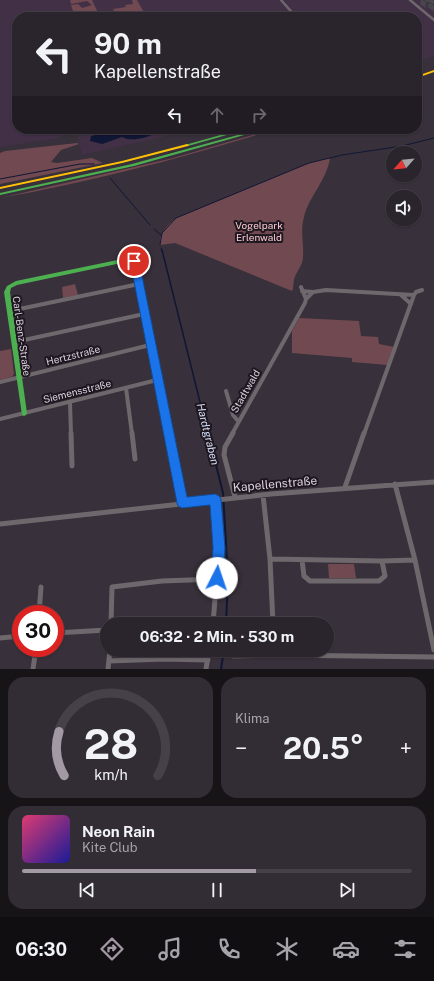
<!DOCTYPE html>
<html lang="de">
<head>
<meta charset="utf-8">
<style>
  body { margin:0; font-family:"Public Sans",sans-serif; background:#322c34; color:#f1f3f6; height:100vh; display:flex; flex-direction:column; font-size:15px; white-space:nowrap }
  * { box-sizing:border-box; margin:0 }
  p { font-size:13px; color:#a5a4a9 }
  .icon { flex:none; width:22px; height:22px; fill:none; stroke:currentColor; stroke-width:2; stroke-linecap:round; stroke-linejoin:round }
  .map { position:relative; height:669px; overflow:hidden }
  .panel { display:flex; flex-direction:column; gap:8px; padding:8px; background:#171418; flex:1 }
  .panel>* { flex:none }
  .hud { position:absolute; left:12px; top:12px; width:410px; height:122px; border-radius:16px; box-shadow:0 1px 3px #0004,0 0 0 1px #464148; background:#2a242c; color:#f1f3f6; overflow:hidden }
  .needle { width:26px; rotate:243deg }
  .tools { position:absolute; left:386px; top:146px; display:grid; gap:8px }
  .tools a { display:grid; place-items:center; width:36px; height:36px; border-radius:50%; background:#2a242c; box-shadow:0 1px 3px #0004,0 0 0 1px #464148; font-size:20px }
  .speed { position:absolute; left:12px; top:605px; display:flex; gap:8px; font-size:20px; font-weight:700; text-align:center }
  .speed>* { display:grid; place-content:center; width:52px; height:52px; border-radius:50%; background:#2a242c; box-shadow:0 1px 3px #0004,0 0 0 1px #464148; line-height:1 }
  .speed .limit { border:6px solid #d22; background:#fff; color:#111 }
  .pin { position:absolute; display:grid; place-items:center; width:34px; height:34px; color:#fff; margin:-17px; border:2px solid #fff; border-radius:50%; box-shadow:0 1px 4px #0007 }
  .me { position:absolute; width:44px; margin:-22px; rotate:4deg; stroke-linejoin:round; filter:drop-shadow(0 0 3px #0008) }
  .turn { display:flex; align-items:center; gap:14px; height:84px; padding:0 16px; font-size:18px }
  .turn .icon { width:52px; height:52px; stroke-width:2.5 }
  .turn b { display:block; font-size:28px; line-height:34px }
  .lanes { display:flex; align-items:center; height:38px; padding:0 16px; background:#0003; justify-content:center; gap:20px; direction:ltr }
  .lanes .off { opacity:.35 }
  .big { font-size:30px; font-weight:700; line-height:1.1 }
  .panel .widget { flex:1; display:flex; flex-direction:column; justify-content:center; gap:6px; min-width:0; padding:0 14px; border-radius:16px; background:#322c34 }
  .panel .dial { align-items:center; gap:0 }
  .dial svg { height:104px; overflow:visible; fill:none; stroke:#464148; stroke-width:7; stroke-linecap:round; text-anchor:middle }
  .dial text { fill:#f1f3f6; stroke:none }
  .song { display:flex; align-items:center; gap:12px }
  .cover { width:48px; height:48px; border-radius:6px; background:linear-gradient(135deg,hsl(340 70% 55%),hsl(240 70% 35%)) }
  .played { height:4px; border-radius:2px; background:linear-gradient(90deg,#a399a5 60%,#464148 60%) }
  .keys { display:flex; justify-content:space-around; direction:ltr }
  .heat { display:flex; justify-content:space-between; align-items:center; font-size:22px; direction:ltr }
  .panel .tiles { flex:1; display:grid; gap:8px; grid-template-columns:1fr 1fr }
  .widget:last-child { grid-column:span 2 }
  .trip { position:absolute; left:100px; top:617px; width:234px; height:40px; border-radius:20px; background:#2a242c; box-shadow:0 1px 3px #0004,0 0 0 1px #464148; font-weight:700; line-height:40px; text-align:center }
  .tabs { display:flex; height:64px; justify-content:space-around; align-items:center; background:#110e12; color:#a5a4a9 }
  .tabs .icon { width:28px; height:28px }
  .tabs .active { color:#a399a5 }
  .tabs b { font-size:18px; color:#f1f3f6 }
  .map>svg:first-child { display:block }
</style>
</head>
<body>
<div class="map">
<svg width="434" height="669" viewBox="0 0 434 669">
  <rect width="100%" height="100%" fill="#38303a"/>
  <path fill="#423047" d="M0,0H434V56L417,62V17H17V129H198L82,155L77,133L60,136L58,138L0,147Z"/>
  <path fill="#714950" d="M70,0H92L100,17H75L71,5L78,4L82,8L92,5L87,1L71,4Z
    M132,0H137L146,16L148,17H116L113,9L126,7L125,5L133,4Z
    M273,129H276C186,157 94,181 0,198L173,158Z
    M77,143L79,144L61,150L51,162L57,163L92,158L103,163L0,184V153L5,151Z
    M330,158C327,180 309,196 304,217C300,230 304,244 303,257C303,266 296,271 294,280C293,284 294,287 292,291L175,243L160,245C159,233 167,225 176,218L309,163Z
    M75,284L78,295L63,298L62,287Z
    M299,318L359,321L361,336L378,337L379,344L394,347L387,365L352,362V358L292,353V331Z
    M11,349L14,374L12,377L0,380V351Z
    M328,564H354L356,578H329Z"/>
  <path fill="#101735" d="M136,129L152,130L154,134C146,138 131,142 122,137L102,144L90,141L91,136L104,133L124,134Z"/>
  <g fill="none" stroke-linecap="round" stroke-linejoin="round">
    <path stroke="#101735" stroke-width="1" d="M110,178L150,225
      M0,179L80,164H94
      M154,229L161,235
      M160,245L162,233L176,218L309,163L342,155L402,146L434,138
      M161,248L162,251"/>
    <path stroke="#101735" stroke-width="1.5" d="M162,250L208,434"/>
    <path stroke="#101735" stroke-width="2" d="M208,433L223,493L228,578L226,624
      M221,669L224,650"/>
    <path stroke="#6e686d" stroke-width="2.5" d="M281,0L296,17
      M410,0L434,20"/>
    <path stroke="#6e686d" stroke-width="4" d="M302,291L313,292L306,299
      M313,292L326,290L414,295L416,292L422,290
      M401,295L411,304
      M10,311L139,284
      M15,342L144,314
      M0,382L150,345
      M126,388L132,434
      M226,391L233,415L238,421
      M70,402L71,434
      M0,419L157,380
      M232,434L305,303L306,299L301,287
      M364,434L414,295"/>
    <path stroke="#6e686d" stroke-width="5" d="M71,433L72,466
      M132,433L135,459
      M233,433L225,447L224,455L235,497
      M395,484L415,560L434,650
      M345,487L364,433
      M263,495L270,559L273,624
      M0,524L271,494L434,482
      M270,559L382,561
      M302,560L304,576L310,581H379L385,576L382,561L415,560
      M39,614L41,587
      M111,624L112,587L162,581L217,579
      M213,624L219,548L215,499
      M55,633L107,630
      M0,638L21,636
      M274,650L275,655L434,657
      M233,656L275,655
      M109,661L164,659L208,660
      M33,669L36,648
      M108,669L110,650
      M206,669L209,650"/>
    <path fill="#4caf50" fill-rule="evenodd" d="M242,129H248L188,146H187L185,145Z
      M260,129H266L134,166L0,195V193L132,164Z
      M132,257L134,258L136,261L159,373L158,375H154L153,373L131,261L17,285L11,288L10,292L27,413L26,415L24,416L22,415L4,292L7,286L16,281Z"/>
    <path fill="#ffc107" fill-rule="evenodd" d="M434,70V72L417,78V76Z
      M187,144L189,145L188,146L122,163L0,189V187L122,161Z
      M154,371H158L159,373L185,503L184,505L182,506L180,505L179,503L153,373Z"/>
  </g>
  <path fill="#4a454f" d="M421,0H434V12L428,7L425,8L420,4Z"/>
  <path fill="#3c3840" d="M426,2H430L428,7L425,8Z"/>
  <path fill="#56505c" stroke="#3c3840" d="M423,0H434V5L430,2H426Z"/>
  <path fill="#1a73e8" stroke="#114b97" d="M134,258L139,261L187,497L215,494L219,496L221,499L225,548L223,578L221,583L217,585L213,583L211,578L213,548L210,505L182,508L178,506L177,503L130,261Z"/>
  <g text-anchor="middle" stroke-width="4" stroke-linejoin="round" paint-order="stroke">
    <g font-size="10" fill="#fbcad0" stroke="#1e1720">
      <text x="259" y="229">Vogelpark<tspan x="259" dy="12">Erlenwald</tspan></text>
    </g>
    <g font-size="10" fill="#dcd1de" stroke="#1e1720">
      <text transform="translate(22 336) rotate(82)" y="4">Carl-Benz-Straße</text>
      <text transform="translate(73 355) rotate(-14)" y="4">Hertzstraße</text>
      <text transform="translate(77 391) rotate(-14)" y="4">Siemensstraße</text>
      <text transform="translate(245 391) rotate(-60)" y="4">Stadtwald</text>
    </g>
    <g font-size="11" font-style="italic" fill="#d4def8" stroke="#1e1720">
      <text transform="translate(208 434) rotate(76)" y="4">Hardtgraben</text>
    </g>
    <g font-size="12" fill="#dcd1de" stroke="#1e1720">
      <text transform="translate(275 484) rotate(-5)" y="4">Kapellenstraße</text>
    </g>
  </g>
</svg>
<div class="tools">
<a><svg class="needle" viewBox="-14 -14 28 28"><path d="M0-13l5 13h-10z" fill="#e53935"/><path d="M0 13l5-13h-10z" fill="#a5a4a9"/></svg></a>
<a><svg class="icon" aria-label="sound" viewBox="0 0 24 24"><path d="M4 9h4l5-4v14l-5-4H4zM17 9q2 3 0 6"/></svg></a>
</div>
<div class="speed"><div class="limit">30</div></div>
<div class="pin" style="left:134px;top:261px;background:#d93025"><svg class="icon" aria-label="arrive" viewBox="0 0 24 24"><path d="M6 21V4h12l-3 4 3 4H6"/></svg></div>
<svg class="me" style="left:217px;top:578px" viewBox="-20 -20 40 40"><circle r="19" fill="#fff"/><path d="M0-13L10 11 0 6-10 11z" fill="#1a73e8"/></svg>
<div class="trip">06:32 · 2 Min. · 530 m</div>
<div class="hud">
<div class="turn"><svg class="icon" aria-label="left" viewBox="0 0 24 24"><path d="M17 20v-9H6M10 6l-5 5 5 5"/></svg><div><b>90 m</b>Kapellenstraße</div></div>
<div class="lanes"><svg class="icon" aria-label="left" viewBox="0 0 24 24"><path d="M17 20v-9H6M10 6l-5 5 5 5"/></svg><svg class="icon off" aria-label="ahead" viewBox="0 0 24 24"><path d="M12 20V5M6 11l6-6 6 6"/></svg><svg class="icon off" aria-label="right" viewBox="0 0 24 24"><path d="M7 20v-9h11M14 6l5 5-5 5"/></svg></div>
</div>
</div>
<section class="panel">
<div class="tiles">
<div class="widget dial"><svg viewBox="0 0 100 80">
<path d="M14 69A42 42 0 1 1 86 69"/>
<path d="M14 69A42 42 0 0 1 10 35" stroke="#a399a5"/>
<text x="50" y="56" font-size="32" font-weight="700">28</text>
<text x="50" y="72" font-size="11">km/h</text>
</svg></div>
<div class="widget"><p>Klima</p>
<div class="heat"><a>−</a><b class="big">20.5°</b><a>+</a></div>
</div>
<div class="widget">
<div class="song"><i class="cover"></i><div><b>Neon Rain</b><p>Kite Club</p></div></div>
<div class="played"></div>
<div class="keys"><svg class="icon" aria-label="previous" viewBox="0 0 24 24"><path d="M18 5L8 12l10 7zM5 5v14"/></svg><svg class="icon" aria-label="pause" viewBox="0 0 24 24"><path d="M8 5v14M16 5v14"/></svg><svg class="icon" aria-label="next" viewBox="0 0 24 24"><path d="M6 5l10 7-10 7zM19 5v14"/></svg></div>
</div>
</div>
</section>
<nav class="tabs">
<b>06:30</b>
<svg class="icon active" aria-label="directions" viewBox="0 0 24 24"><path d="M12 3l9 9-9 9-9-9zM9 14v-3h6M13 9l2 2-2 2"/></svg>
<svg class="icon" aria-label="music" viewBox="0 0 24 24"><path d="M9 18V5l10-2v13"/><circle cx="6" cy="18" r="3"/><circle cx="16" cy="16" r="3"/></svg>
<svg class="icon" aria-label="phone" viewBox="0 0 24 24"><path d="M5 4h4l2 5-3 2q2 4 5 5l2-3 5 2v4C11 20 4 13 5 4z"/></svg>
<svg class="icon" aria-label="climate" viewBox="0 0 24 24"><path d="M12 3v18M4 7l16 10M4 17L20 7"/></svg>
<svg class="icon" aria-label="car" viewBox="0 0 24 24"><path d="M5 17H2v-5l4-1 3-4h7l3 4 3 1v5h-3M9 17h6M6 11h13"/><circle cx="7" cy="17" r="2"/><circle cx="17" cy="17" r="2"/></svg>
<svg class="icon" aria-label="filters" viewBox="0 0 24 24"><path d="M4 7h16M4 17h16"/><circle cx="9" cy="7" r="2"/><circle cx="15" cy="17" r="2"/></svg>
</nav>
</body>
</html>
